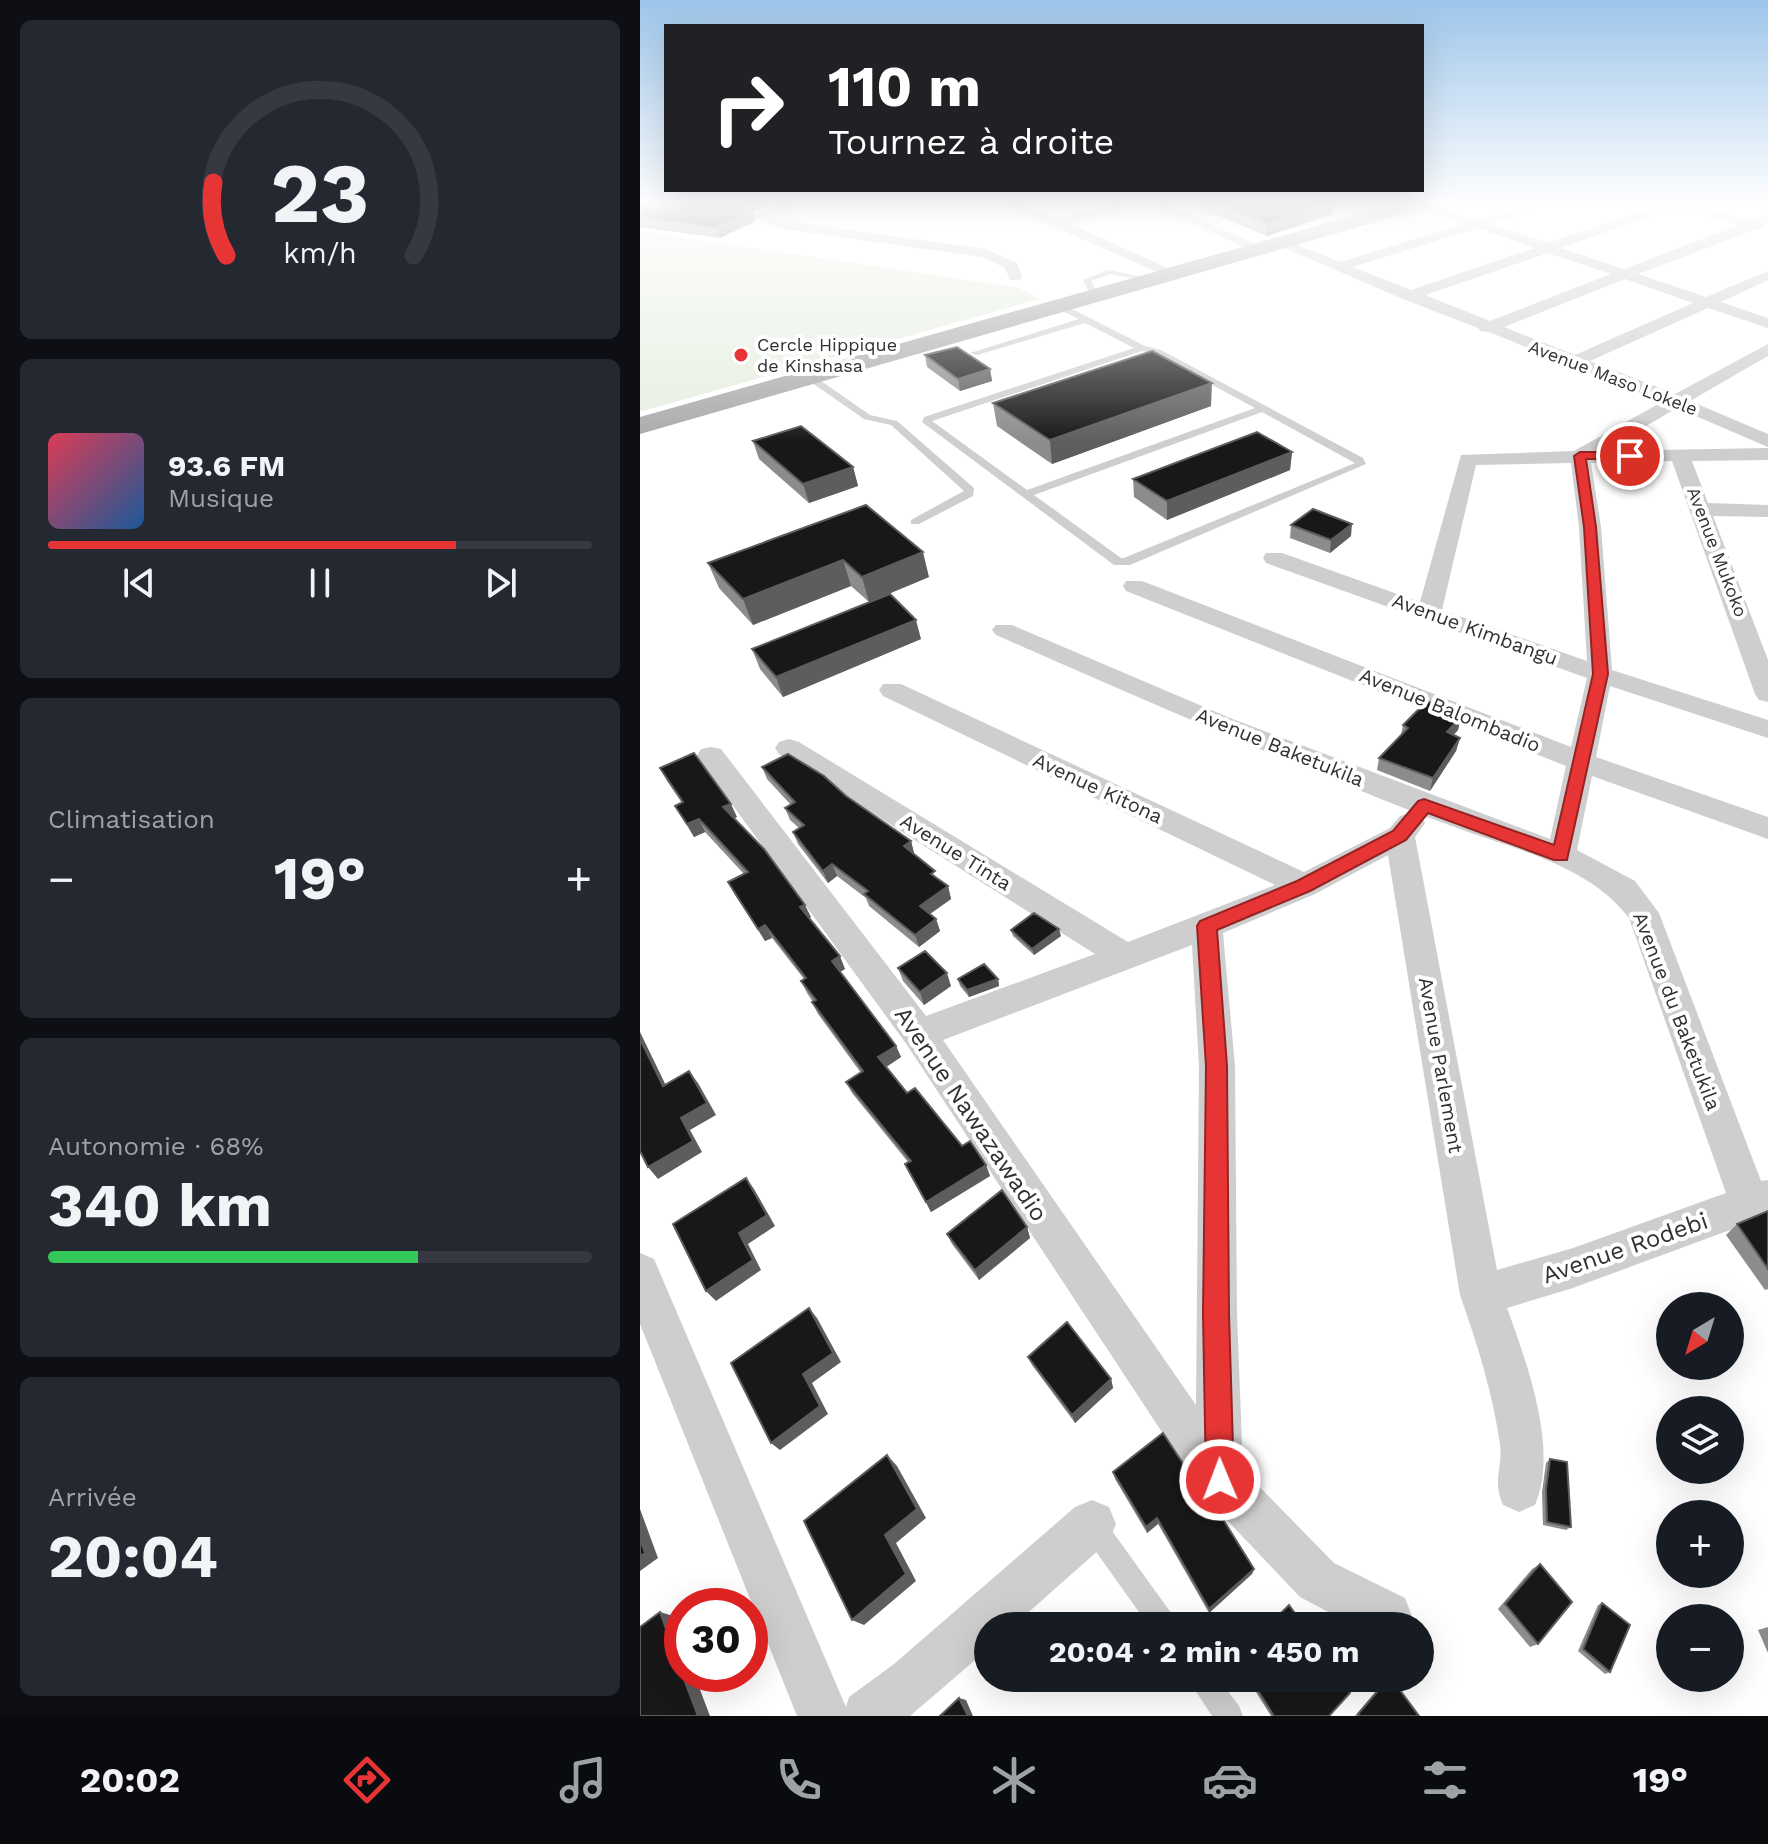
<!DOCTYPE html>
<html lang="fr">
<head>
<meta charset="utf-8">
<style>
  body { margin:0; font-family:"Work Sans",sans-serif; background:#242831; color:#f1f3f6; height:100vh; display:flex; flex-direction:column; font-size:30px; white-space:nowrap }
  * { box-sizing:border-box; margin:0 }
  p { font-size:26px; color:#9ea1a6 }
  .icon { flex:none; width:44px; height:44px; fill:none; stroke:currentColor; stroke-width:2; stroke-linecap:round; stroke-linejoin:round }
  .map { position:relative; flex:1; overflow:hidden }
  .details { display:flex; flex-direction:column; gap:20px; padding:20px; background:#0d0f14; width:640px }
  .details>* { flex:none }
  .guide { position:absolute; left:24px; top:24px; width:760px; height:168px; border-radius:0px; box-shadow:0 8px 32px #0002; background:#202124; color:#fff; overflow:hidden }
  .needle { width:52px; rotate:218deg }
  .tools { position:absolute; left:1016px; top:1292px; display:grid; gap:16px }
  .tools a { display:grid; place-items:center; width:88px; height:88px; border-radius:50%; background:#171b24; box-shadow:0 8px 32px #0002; font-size:40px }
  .speed { position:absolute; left:24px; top:1588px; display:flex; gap:16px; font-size:40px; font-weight:700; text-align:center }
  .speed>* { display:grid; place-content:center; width:104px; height:104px; border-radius:50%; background:#171b24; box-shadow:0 8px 32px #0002; line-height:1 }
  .speed .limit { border:12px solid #d22; background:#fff; color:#111 }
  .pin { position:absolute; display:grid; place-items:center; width:68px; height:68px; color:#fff; margin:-34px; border:4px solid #fff; border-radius:50%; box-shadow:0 2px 8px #0007 }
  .me { position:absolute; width:88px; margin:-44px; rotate:359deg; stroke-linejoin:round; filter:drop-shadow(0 0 6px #0008) }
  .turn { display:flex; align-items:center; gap:28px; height:168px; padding:0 32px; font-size:36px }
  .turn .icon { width:104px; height:104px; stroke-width:2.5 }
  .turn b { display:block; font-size:56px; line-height:68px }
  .big { font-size:60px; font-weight:700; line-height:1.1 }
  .details .widget { flex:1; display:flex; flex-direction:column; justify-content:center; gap:12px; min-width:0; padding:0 28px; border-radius:12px; background:#242831 }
  .details .dial { align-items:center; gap:0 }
  .dial svg { height:208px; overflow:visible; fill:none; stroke:#363941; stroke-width:7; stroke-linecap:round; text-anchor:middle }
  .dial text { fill:#f1f3f6; stroke:none }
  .song { display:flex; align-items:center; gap:24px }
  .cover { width:96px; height:96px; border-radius:12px; background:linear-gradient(135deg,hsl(350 70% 55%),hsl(210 70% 35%)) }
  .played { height:8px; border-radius:4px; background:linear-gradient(90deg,#e73535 75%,#363941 75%) }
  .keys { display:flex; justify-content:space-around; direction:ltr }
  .heat { display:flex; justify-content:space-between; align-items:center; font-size:44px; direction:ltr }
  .charge { height:12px; border-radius:6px; background:linear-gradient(90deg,#34c759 68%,#363941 0) }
  .trip { position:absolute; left:334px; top:1612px; width:460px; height:80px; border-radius:40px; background:#171b24; box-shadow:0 8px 32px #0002; font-weight:700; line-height:80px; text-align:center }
  .dock { display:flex; height:128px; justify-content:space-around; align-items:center; background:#090b0e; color:#9ea1a6 }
  .dock .icon { width:56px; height:56px }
  .dock .on { color:#e73535 }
  .dock b { font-size:36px; color:#f1f3f6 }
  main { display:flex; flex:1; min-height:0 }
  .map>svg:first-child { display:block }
</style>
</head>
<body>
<main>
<section class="details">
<div class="widget dial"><svg viewBox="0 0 100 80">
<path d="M14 69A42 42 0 1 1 86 69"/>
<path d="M14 69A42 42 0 0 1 9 41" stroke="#e73535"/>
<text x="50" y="56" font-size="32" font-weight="700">23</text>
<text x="50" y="72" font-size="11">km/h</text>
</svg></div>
<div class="widget">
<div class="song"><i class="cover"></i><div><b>93.6 FM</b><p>Musique</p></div></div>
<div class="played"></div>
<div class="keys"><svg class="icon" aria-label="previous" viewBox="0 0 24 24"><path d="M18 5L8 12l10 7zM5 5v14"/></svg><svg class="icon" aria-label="pause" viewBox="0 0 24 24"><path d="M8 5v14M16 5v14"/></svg><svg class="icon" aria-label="next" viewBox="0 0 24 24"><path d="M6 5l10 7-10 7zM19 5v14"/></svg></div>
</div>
<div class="widget"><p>Climatisation</p>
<div class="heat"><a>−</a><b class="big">19°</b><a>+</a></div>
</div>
<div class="widget"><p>Autonomie · 68%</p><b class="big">340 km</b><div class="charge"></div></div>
<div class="widget"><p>Arrivée</p><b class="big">20:04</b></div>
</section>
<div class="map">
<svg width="1128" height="1716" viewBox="0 0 1128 1716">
  <rect width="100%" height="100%" fill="#fff"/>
  <path fill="#e6eee0" d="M0,231L379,288L399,299L3,411L0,410Z"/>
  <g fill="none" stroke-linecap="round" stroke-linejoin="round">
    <path fill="#cecece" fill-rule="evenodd" d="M468,270L508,278L512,280L508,282L471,274L451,281L459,296L452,298L443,280Z
      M416,304H422L505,346L521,350L723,458L726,464L490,565H474L282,422L284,417L494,348L445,323L337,355L330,353L439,319L416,308ZM502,351L515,354L615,408L387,490L292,421ZM622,412L715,463L484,558H481L394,495Z
      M168,376H174L230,415L257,421L334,488L333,496L279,524H271V520L324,491L251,425L224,419L168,380Z
      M453,1513L462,1517L534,1617L538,1626H509L444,1535L440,1526L444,1517Z
      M547,1678H578L599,1706L603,1716H572Z"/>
    <path fill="#cecece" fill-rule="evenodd" d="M148,202H169L132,216L145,221L346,249L377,263L382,277L380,280H370L365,268L343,257L143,229L112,216Z
      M348,202L379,203L419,219L481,202H503L430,224L539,273L532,277L527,276L375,210Z
      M506,202H524L626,249L614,252Z
      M774,202C795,202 822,221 840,219C866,215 886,202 913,202L850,224L908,243L1027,202H1049L1111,220L1128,214V223L1120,228L998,274L1066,297L1128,271V280L1081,302L1128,318V328L1068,308L950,361L1035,394L1128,344V356L1050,401L1128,434V447L1037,408L963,451L1128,448V460L1052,461L1068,503L1128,505V517L1073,516L1128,660V702L1119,700L1115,694L1032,461L951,463L961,527L972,670L1128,720V738L970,686L956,757L1128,817V839L952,776L937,850L995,881L1019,913L1121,1181L1128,1180V1216L933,1288L867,1308C887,1363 919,1450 895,1505L879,1512L863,1505C852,1479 863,1469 860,1445C853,1394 837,1343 820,1295L748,855L675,894L583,933L595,1066L597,1314L603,1470L694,1563L765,1598L772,1616L768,1626H715L660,1597L564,1496L267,1045L57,756L61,749L71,747L81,749L286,1016L455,954L139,754L135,748L139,742L149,739L159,742L488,942L635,885L243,696L239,690L243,684H261L664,872L750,828L760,816L770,813L780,816L785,823L775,837L857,1270L933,1248L1086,1193L989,918C948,864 870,848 809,825C767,810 726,793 685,776C574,731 465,683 356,635L352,630L356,625H372L590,718L910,839L926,766L486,591L483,586L486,581H502L931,747L947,678L626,563L623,558L626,553H642L780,602L821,455L934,451L1022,402L849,332L840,331L838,328L763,299L633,243L645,240L700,262L824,224L774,207ZM1038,207L1099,225L984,269L921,248ZM837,228L894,248L771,290L713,267ZM908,253L971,274L850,321L785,295ZM985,279L1053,303L935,355L864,327ZM931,463L939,527L947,661L802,610L836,465ZM552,945L559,1066L556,1405L303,1040Z
      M0,1253L14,1259L206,1707L209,1697L254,1664L435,1507L452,1500L469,1507L476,1524L469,1541L373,1626H348V1649L270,1716H157L0,1324Z"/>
    <path fill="#a9a9a9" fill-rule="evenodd" d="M762,202H793L791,206L0,434V417Z"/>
  </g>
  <path fill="#8c8c8c" d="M0,202L113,212L115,221L80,238L0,227Z
    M561,202H693L692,214L627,236L561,209Z
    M285,355L350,369L352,381L320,391L287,367Z
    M353,403L571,406L412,464L357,426Z
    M113,441L213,467L218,486L169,503L119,459Z
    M652,452L650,470L527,520L494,497L493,479Z
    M226,505L289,577L229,602L211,586L113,625L79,588L68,563Z
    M651,525L711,536L690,553L650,538Z
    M281,639L143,697L120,669L112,649Z
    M821,717L818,730L813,735L820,738L816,751L790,791L737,770L739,758L761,735L763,725Z
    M122,767L206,796L271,841L274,853L273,854L297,878L308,886L311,899L290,914L296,919L300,931L279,947L229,906L226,898L197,876L188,883L158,844L153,832L159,828L150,820L145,808L151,805L127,779Z
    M20,768L97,817L94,818L171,917L169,918L205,969L200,972L256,1046L261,1057L246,1067L267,1093L322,1146L346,1165L350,1176L291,1212L265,1164L268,1162L212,1093L206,1082L221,1073L178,1014L172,1002H173L167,993L161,981L164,979L132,938L125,941L95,895L88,882L104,874L65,832L54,837L35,806L42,803L27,781Z
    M371,930L421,936L394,955L373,936Z
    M258,968L311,986L284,1005L263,981Z
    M318,979H358L359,986L329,997L320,986Z
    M1128,1211V1289L1125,1290L1086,1235L1097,1224Z
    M387,1227L390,1238L339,1280L312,1244L307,1234Z
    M388,1357L471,1379L473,1388L435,1423L392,1365Z
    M910,1459L931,1527L926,1530L903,1525L902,1492L906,1463Z
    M473,1472L614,1569L612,1574L569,1613L518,1524L507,1533L475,1479Z
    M900,1564L898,1644L890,1647L858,1609L892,1569Z
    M962,1603L970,1672L965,1674L938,1651L958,1605Z
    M1128,1627V1653L1118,1630Z
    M607,1678H700L689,1716H631Z
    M747,1678H751L779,1716H715Z"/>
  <path fill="#5d5d5d" d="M111,202H138L113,212L115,221L80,238L77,228L106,208L108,204Z
    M693,202L692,214L627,236V224Z
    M350,369L352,381L320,391L318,379Z
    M572,383L571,406L412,464L410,440Z
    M652,452L650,470L527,520V501Z
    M213,467L218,486L169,503L163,484Z
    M712,524L711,536L690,553L691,540Z
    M283,552L289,577L229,602L222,577Z
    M203,560L211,586L113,625L103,599Z
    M276,620L281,639L143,697L136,677Z
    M821,717L818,730L804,745L807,732Z
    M820,738L816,751L790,791L793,778Z
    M91,804L97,817L90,820L83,807Z
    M59,819L65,832L54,837L47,824Z
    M271,841L274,853L267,859L264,846Z
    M192,864L197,876L188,883L183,871Z
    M308,886L311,899L284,918L280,906Z
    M165,905L171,917L165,920L160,907Z
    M296,919L300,931L279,947L275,935Z
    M125,925L132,938L125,941L118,929Z
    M419,929L421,936L394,955L392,949Z
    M200,956L205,969L198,973L192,961Z
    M307,973L311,986L284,1005L280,992Z
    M358,979L359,986L329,997L327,990Z
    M0,1032L32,1098L23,1086L0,1039Z
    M256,1046L261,1057L243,1069L238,1057Z
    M49,1071L58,1083L76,1115L50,1130L62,1152L18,1179L8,1167Z
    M346,1165L350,1176L291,1212L286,1202Z
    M106,1178L114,1189L135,1226L108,1244L121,1270L76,1301L66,1291L99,1233Z
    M387,1227L390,1238L339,1280L335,1270Z
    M169,1308L177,1318L201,1362L172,1383L188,1414L140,1450L131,1443L163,1374Z
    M471,1379L473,1388L435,1423L432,1415Z
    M247,1455L257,1466L286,1518L256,1543L276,1581L224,1625L212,1620L245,1535Z
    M0,1509L18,1558L0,1571Z
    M517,1518L518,1524L507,1533L506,1527Z
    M614,1569L612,1574L569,1613V1609Z
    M20,1612L33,1616L42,1641V1673Z
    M42,1674H54L70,1716H58Z
    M319,1698L326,1700L333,1716H328Z"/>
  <path fill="#181818" stroke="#5d5d5d" stroke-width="2" d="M0,202H111L108,204L106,208L112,211L77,228L0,217Z
    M573,202H693L627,224Z
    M317,347L350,369L318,379L285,355Z
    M512,351L572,383L410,440L353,403Z
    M161,426L213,467L163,484L113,441Z
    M617,432L652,452L527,501L493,479Z
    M226,505L283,552L222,577L203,560L103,599L68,563Z
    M673,509L712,524L691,540L651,525Z
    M250,594L276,620L136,677L112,649Z
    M787,701L821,717L807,732L820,738L793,778L739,758L768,728L763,725Z
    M54,753L91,804L83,807L124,849L165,905L160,907L200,956L192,961L256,1046L238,1057L267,1093L275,1088L322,1146L330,1141L346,1165L286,1202L265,1164L271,1161L206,1082L223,1071L172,1002L176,1000L161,981L166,978L125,925L118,929L88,882L108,872L59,819L47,824L35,806L43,802L20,768Z
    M148,754L184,776L206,796L271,841L264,846L295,871L291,874L308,886L280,906L296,919L275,935L224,894L228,891L192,864L183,871L153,832L164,825L145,808L155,802L122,767Z
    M394,913L419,929L392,949L371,930Z
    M285,951L307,973L280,992L258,968Z
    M344,964L358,979L327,990L318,979Z
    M0,1039L23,1086L49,1071L67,1103L41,1118L53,1141L8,1167L0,1151Z
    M106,1178L127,1215L99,1233L113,1260L66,1291L33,1224Z
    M362,1190L387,1227L335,1270L307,1234Z
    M1128,1211V1269L1097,1224Z
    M169,1308L193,1353L163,1374L180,1406L131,1443L91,1363Z
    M427,1322L471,1379L432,1415L388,1357Z
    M523,1433L561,1491L574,1505L614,1569L569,1609L517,1518L506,1527L473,1472Z
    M247,1455L277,1509L245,1535L266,1574L212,1620L164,1521Z
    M910,1459L927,1462L931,1527L907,1522L906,1489Z
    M0,1538L5,1553L0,1556Z
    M900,1564L932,1602L898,1644L865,1604Z
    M962,1603L990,1625L970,1672L943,1649Z
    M649,1605L664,1626H628Z
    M20,1612L42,1674L58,1716H0V1627Z
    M610,1678H700L710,1693L689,1716H634Z
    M749,1678H751L779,1716H720L718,1714Z
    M319,1698L328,1716H300Z"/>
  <linearGradient id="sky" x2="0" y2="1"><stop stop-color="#9dc5ea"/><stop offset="0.46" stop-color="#fff"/><stop offset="1" stop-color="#fff" stop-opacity="0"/></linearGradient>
  <rect width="1128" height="443" fill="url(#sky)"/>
  <path fill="#e73535" stroke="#962222" stroke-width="2" d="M940,452H990L996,456L990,459H946L956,527L968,674L927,860H914L788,813L766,840L670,891L577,930L587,1066L589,1314L594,1480L590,1490L580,1494L570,1490L566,1480L563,1314L566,1066L557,926L560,921L657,881L753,831L778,801L784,799L914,845L953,674L944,527L934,456Z"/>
  <circle fill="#e73535" stroke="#fff" stroke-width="3" cx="101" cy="355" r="8"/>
  <g text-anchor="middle" stroke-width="8" stroke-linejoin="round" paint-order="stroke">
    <g font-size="18" fill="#313131" stroke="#fff" text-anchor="start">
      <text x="117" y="351">Cercle Hippique<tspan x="117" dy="21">de Kinshasa</tspan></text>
    </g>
    <g font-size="18" fill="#313131" stroke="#fff">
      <text transform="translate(973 378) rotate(21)" y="6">Avenue Maso Lokele</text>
      <text transform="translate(1077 552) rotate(69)" y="6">Avenue Mukoko</text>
    </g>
    <g font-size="20" fill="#313131" stroke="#fff">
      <text transform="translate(835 629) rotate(20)" y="7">Avenue Kimbangu</text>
      <text transform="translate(810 710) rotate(22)" y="7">Avenue Balombadio</text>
      <text transform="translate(640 747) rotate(22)" y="7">Avenue Baketukila</text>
      <text transform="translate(458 788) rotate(25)" y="7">Avenue Kitona</text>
      <text transform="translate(316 852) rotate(32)" y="7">Avenue Tinta</text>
      <text transform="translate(1037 1011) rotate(69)" y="7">Avenue du Baketukila</text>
      <text transform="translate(801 1065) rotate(80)" y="7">Avenue Parlement</text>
    </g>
    <g font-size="24" fill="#313131" stroke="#fff">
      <text transform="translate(331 1114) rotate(56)" y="8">Avenue Nawazawadio</text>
      <text transform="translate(985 1248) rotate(-19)" y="8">Avenue Rodebi</text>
    </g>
  </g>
</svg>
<div class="tools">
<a><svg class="needle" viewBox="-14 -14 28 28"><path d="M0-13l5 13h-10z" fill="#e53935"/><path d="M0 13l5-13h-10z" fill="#9ea1a6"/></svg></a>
<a><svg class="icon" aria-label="layers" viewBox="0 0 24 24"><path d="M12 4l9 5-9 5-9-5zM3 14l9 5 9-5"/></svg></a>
<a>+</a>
<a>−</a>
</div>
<div class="speed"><div class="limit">30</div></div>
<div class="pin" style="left:990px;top:456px;background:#d93025"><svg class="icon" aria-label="arrive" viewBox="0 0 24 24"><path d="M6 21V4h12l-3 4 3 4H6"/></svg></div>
<svg class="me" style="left:580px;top:1480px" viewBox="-20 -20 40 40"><circle r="17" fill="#e73535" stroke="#fff" stroke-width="3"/><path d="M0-11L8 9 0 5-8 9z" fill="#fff"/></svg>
<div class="trip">20:04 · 2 min · 450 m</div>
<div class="guide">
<div class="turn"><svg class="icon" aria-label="right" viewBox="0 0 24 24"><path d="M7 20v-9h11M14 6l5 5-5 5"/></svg><div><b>110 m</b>Tournez à droite</div></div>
</div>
</div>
</main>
<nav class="dock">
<b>20:02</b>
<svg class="icon on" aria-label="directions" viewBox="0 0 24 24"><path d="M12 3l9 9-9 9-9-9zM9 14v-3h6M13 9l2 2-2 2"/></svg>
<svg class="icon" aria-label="music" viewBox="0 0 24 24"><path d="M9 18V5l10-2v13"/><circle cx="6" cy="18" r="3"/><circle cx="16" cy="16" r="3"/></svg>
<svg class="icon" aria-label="phone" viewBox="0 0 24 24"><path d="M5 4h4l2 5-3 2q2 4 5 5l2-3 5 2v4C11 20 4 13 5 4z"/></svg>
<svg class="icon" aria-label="climate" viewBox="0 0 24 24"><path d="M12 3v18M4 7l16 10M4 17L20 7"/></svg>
<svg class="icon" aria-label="car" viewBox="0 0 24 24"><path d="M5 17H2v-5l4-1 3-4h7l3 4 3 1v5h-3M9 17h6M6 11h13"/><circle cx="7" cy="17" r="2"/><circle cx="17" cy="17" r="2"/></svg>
<svg class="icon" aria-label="filters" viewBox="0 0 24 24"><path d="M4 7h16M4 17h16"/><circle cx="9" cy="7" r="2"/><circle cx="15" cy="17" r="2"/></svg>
<b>19°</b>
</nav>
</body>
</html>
